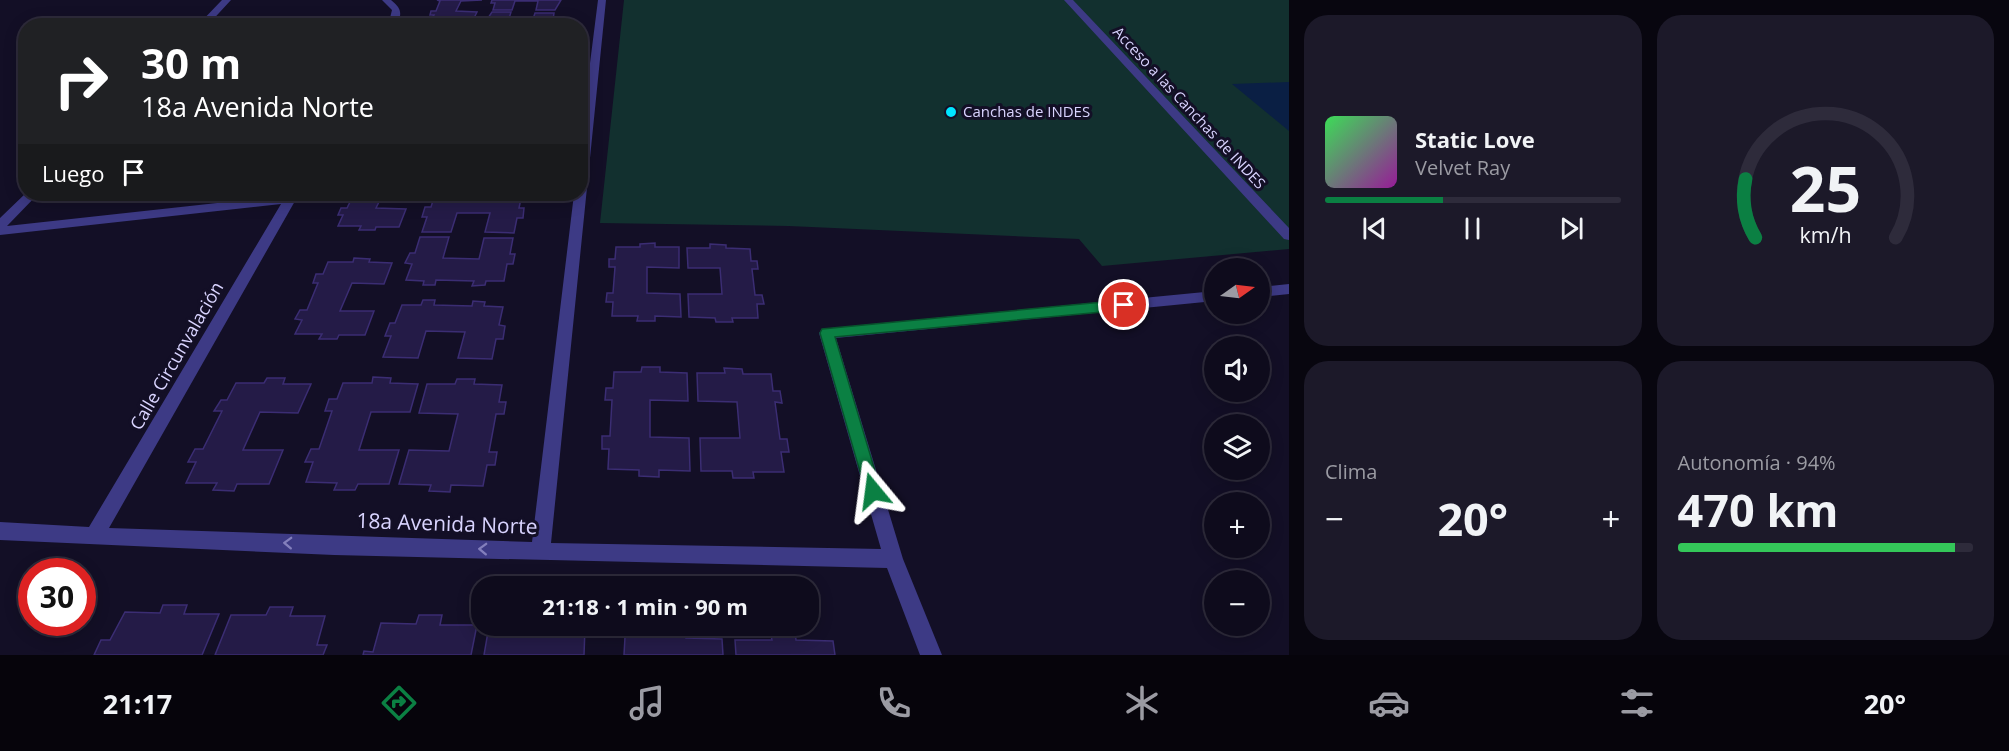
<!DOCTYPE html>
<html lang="es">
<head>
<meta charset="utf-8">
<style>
  body { margin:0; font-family:"Open Sans",sans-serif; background:#1c1929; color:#f1f3f6; height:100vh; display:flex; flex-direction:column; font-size:22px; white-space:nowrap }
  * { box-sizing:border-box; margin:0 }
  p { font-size:20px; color:#9b9ba3 }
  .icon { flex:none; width:33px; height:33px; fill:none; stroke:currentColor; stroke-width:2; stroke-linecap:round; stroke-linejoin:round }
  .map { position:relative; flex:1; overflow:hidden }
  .details { display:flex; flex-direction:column; gap:15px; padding:15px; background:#08060f; width:720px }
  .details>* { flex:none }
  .top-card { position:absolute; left:18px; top:18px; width:570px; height:183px; border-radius:24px; box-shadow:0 3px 15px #0003,0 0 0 2px #2e2b3b; background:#202124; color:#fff; overflow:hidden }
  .needle { width:39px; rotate:76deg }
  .buttons { position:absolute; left:1204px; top:258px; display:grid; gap:12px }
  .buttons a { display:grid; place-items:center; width:66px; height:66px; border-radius:50%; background:#0e0b1c; box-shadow:0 3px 15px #0003,0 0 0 2px #2e2b3b; font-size:30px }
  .speed { position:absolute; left:18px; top:558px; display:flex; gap:12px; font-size:30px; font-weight:700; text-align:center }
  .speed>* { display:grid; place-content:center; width:78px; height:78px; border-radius:50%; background:#0e0b1c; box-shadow:0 3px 15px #0003,0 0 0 2px #2e2b3b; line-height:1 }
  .speed .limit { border:9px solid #d22; background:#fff; color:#111 }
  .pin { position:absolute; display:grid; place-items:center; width:51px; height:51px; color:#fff; margin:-26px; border:3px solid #fff; border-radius:50%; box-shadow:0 2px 6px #0007 }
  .me { position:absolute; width:66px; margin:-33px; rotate:344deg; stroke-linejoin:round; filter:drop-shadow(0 0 4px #0008) }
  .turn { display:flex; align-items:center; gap:21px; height:126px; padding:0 24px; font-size:27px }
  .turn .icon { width:78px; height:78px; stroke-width:2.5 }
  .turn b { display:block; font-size:42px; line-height:51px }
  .then { display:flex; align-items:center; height:57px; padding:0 24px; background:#0003; gap:12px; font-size:22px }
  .big { font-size:45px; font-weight:700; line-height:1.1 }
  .details .card { flex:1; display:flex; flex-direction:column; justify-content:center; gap:9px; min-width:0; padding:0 21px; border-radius:24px; background:#1c1929 }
  .details .dial { align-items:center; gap:0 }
  .dial svg { height:156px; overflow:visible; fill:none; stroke:#2e2b3b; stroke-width:7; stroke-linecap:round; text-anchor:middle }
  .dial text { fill:#f1f3f6; stroke:none }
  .song { display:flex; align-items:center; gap:18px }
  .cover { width:72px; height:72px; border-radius:9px; background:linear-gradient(135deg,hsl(130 70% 55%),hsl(300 70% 35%)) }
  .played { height:6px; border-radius:3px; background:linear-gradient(90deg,#0b8043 40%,#2e2b3b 40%) }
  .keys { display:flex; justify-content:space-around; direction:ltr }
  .heat { display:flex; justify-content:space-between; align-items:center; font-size:33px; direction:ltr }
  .charge { height:9px; border-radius:4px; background:linear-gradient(90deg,#34c759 94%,#2e2b3b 0) }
  .details .tiles { flex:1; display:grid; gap:15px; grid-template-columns:repeat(2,1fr) }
  .trip { position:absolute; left:471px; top:576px; width:348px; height:60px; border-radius:24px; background:#0e0b1c; box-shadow:0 3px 15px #0003,0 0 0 2px #2e2b3b; font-weight:700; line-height:60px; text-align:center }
  .dock { display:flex; height:96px; justify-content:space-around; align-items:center; background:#06040b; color:#9b9ba3 }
  .dock .icon { width:42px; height:42px }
  .dock .selected { color:#0b8043 }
  .dock b { font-size:27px; color:#f1f3f6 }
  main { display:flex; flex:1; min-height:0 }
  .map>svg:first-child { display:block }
</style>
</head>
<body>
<main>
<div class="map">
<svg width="1289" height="655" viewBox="0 0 1289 655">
  <rect width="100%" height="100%" fill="#130f26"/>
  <path fill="#12302f" d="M624,0H1289V249L1102,266L1079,239L789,226L600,223Z"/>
  <path fill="#0a1f44" d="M1289,82V131L1232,84Z"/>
  <path fill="#241b47" stroke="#3b2d73" stroke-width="1.5" d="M437,0H482L461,1L456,11L477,12L473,20L457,22L431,20L434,15H430L431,11H436L440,1Z
    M492,0H561L555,10H536L538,1H515L512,10H493L495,3H491Z
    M492,12H511L508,22H532L535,13H554L553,20H557L555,25L551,26L484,24Z
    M354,194H383L376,208L406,209L399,227H376L375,230H359L361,226H338L343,215H338L341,208H347Z
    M435,194H522L519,208H524L523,218H517L514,233L485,232L490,213H457L451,232H422L427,217H422L425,207H431Z
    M420,237H449L443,258L479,259L484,238H513L510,254H515L513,264H507L504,281H486L485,285L472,286L474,281L436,280L435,285H423L424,281L406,280L412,264L405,263L410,253H415Z
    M655,243V247H679V268L647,267V293L680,294L681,317L655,316V321H637L638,316H612L613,302H606L607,293H613L615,267H609V259H615L616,247H640V244Z
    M710,244L726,245V248L750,249L751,261H757L758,269H752L755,295H762L764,304H757L758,318H732L733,322H716L715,318L689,317L688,294H722L720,268H688L687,248H710Z
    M354,258L370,259L369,262L392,263L384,284L352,283L340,311H374L365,335H339L337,339H319L322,334H295L302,320L295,319L300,310H307L318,283H313L316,274H323L328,262H353Z
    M423,300H435L434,305L472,306L473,301L485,302L484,306L503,307L499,325L505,326L503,339H496L492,359L458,358L465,332L426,331L418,358L383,357L391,336H385L390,323H395L402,305H421Z
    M642,367H660V372L687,373L688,401L650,400V437L689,438L690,471L659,470V477L639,476V470L608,469L609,449H602V436H610L612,400H605L606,388H613L614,372H641Z
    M724,368L742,369L743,374H771L773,391H780L782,403L775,402L780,439H787L789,452H781L784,472H753L754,478H733L732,471H701L700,438H740L737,402L698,401L697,373H725Z
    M373,377L391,378L390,383L418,384L410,412H371L359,450H399L389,484H358L355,490H334L337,483L306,482L313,462H305L311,449H319L332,411H325L329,399H337L343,383H372Z
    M267,378H285L283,384H311L298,413L260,412L243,450H283L269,484H237L234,491L213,490L217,483H186L196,462H188L195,449H203L222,411H214L221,400H227L236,383H264Z
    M457,379H475L474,384L502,385L499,402H506L504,414H496L489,452H497L495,465H487L483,486L451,485L450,492L429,491L431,485L399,484L409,450L449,451L458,414L419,413L427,384H455Z
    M163,605H187L184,614H219L202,655H94L101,640H110L125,612L160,613Z
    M270,607H293L290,616H325L317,645H327L323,655H215L231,615H266Z
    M419,615H442L440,625H477L471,655H363L364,651L373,652L381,623L416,624Z
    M489,626L585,628L584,655H484Z
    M662,629H686V638L722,639L723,655H624L625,637H661Z
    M770,631L795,632L796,640L833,641L835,655H736L735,640H772Z"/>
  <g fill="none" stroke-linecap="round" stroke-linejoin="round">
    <path fill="#3d3a85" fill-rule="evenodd" d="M222,0H231L207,26H197Z
      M382,0H391C402,9 402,13 397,26H388L392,10Z
      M598,0H606L551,543L881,549L819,333L822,329L1215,291V301L836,338L903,559L942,655H920L887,568L334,555L0,540V522L89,527L281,204L0,235V218L26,193L38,194L7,226L299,194L109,528L532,542L574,194H580V142Z
      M1064,0H1073L1289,228V240L1284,239Z
      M1289,284V294L1260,297V287Z"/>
  </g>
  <defs><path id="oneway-chevron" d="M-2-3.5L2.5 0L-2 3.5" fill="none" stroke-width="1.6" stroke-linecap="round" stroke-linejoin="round" transform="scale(1.5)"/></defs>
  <g stroke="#837fbc">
    <use href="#oneway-chevron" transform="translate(288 543) rotate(-178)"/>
    <use href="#oneway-chevron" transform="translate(483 549) rotate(-178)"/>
  </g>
  <path fill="#0b8043" stroke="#07532c" stroke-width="1.5" d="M1124,300L1130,305L1124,310L835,337L881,491L879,496L873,498L867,496L820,333L822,329Z"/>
  <circle fill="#00e5ff" stroke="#130f26" stroke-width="2" cx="951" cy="112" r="6"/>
  <g text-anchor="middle" stroke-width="6" stroke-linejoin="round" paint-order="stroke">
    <g font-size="15" fill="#d9d4ff" stroke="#130f26">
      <text transform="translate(1189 108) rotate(47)" y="5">Acceso a las Canchas de INDES</text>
    </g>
    <g font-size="15" fill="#d9d4ff" stroke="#130f26" text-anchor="start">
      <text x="963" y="117">Canchas de INDES</text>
    </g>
    <g font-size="18" fill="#d9d4ff" stroke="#130f26">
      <text transform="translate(177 356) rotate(-60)" y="6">Calle Circunvalación</text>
    </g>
    <g font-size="21" fill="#d9d4ff" stroke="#130f26">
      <text transform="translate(447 524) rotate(2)" y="7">18a Avenida Norte</text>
    </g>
  </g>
</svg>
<div class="buttons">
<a><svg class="needle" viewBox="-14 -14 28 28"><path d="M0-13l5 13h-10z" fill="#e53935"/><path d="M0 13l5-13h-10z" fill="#9b9ba3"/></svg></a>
<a><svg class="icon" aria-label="sound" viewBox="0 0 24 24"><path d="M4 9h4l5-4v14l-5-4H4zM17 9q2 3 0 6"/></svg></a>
<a><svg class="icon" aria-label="layers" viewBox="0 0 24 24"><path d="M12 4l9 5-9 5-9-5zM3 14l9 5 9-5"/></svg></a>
<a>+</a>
<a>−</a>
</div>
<div class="speed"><div class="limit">30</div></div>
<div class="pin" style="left:1124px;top:305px;background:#d93025"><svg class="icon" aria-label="arrive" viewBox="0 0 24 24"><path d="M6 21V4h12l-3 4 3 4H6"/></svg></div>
<svg class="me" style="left:873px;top:491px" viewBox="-20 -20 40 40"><path d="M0-17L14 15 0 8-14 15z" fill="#0b8043" stroke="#fff" stroke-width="4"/></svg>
<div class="trip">21:18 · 1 min · 90 m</div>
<div class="top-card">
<div class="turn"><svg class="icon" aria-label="right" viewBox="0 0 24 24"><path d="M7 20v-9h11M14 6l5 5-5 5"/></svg><div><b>30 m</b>18a Avenida Norte</div></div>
<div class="then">Luego<svg class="icon" aria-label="arrive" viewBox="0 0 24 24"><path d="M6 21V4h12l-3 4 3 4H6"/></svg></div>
</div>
</div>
<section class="details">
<div class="tiles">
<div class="card">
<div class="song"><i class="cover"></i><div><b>Static Love</b><p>Velvet Ray</p></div></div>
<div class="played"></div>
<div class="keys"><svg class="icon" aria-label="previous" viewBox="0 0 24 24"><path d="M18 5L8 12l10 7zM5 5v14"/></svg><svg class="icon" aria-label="pause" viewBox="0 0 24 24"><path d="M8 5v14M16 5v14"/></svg><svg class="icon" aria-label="next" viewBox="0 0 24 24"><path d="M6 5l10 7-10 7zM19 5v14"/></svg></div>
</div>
<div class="card dial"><svg viewBox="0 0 100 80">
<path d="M14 69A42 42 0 1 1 86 69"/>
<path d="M14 69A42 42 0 0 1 9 39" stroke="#0b8043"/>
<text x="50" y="56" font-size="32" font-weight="700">25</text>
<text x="50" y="72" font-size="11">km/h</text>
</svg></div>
<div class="card"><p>Clima</p>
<div class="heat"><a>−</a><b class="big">20°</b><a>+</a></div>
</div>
<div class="card"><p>Autonomía · 94%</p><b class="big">470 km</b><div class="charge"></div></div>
</div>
</section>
</main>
<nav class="dock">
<b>21:17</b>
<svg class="icon selected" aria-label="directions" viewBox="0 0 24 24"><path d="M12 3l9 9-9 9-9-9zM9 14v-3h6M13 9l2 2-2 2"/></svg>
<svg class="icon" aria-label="music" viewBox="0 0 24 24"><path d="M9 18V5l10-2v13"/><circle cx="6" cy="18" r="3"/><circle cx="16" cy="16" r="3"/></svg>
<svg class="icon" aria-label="phone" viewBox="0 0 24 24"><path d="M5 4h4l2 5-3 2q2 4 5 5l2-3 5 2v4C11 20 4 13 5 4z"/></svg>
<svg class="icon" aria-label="climate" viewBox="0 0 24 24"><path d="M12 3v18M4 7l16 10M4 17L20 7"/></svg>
<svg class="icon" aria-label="car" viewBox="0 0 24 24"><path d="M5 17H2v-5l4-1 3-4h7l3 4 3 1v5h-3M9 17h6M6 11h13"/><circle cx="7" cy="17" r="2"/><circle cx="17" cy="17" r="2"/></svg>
<svg class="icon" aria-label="filters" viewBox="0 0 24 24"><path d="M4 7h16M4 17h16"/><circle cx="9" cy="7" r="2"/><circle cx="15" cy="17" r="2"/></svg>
<b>20°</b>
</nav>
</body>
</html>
